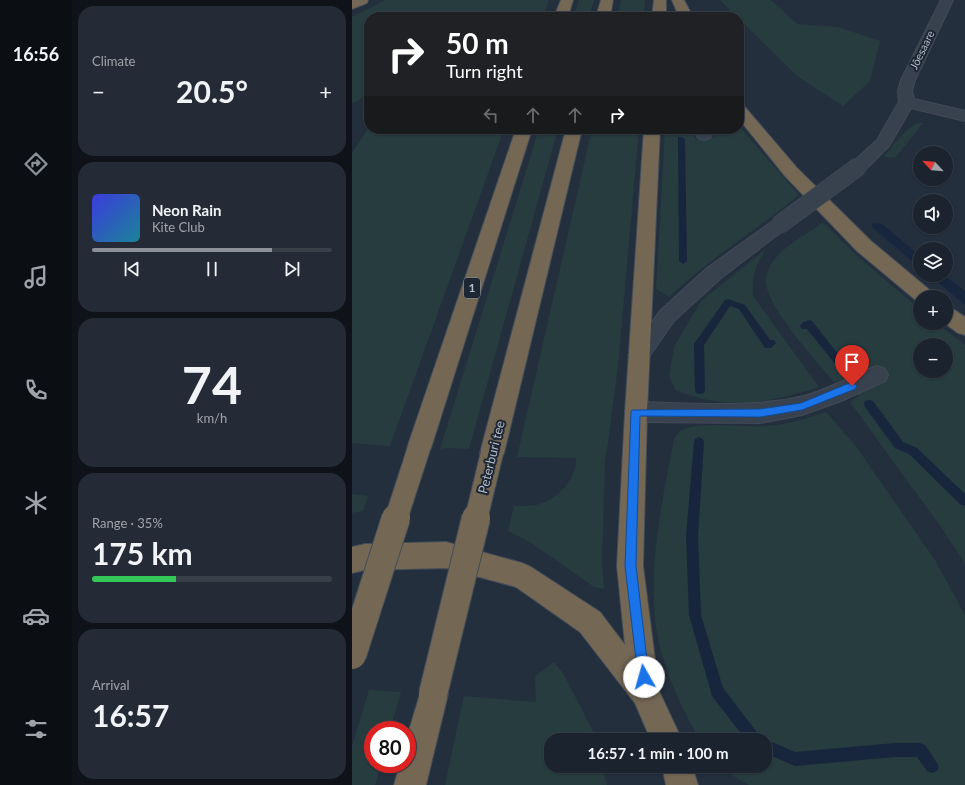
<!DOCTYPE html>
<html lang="en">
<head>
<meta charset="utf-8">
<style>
  body { margin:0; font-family:Lato,sans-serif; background:#242b36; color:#f1f3f6; height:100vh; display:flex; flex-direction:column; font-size:15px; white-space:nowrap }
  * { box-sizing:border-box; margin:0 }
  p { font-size:13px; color:#a0a4aa }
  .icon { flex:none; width:22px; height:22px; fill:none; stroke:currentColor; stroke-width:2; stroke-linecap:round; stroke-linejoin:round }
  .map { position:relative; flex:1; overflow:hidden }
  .drawer { display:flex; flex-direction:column; gap:6px; padding:6px; background:#0f1319; width:280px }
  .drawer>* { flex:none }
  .hud { position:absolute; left:12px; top:12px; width:380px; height:122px; border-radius:16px; box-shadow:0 1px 3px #0004,0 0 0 1px #39404a; background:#202124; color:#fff; overflow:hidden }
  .needle { width:26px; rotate:296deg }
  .tools { position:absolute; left:561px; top:146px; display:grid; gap:8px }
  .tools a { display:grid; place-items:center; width:40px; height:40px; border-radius:50%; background:#1b232e; box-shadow:0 1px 3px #0004,0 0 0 1px #39404a; font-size:20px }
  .speed { position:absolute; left:12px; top:721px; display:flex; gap:8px; font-size:20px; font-weight:700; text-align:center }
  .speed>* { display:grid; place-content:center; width:52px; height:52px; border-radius:50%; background:#1b232e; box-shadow:0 1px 3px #0004,0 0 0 1px #39404a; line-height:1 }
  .speed .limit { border:6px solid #d22; background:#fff; color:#111 }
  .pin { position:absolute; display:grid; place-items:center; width:34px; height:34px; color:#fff; margin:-41px -17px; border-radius:50% 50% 50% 0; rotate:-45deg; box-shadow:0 0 4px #0007 }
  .pin .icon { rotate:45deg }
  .me { position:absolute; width:44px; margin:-22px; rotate:353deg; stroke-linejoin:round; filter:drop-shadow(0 0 3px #0008) }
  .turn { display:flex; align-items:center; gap:14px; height:84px; padding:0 16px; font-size:18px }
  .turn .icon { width:52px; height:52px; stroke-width:2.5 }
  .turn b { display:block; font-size:28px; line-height:34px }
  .lanes { display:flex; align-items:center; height:38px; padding:0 16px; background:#0003; justify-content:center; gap:20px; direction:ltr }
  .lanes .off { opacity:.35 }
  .big { font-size:30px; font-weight:700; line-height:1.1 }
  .drawer .card { flex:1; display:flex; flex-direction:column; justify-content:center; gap:6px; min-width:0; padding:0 14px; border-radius:16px; background:#242b36 }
  .drawer .dial { align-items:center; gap:0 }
  .dial b { font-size:52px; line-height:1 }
  .song { display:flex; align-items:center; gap:12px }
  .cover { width:48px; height:48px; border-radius:6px; background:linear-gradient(135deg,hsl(240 70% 55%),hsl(190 70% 35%)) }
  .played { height:4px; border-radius:2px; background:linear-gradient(90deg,#8c9099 75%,#39404a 75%) }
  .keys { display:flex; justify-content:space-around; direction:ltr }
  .heat { display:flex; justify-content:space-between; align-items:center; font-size:22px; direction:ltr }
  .charge { height:6px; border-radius:3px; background:linear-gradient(90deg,#34c759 35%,#39404a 0) }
  .trip { position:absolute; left:192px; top:733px; width:228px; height:40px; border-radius:16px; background:#1b232e; box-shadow:0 1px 3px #0004,0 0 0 1px #39404a; font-weight:700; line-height:40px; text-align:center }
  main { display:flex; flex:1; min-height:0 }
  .tab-bar { display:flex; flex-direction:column; width:72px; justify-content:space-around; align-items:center; background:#0b0e12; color:#a0a4aa }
  .tab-bar .icon { width:28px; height:28px }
  .tab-bar .on { color:#8c9099 }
  .tab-bar b { font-size:18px; color:#f1f3f6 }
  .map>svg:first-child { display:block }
</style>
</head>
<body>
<main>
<nav class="tab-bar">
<b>16:56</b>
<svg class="icon on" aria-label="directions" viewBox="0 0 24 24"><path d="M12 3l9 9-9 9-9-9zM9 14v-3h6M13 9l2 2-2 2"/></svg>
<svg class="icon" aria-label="music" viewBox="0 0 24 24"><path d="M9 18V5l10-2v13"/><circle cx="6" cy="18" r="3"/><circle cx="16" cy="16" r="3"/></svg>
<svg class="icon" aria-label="phone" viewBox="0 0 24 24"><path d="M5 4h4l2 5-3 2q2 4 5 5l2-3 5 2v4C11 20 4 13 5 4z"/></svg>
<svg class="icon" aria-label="climate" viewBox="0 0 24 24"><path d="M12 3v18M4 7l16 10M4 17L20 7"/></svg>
<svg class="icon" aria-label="car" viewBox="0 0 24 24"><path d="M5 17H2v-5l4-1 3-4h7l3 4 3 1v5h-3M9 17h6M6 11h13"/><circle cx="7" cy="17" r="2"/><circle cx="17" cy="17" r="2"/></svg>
<svg class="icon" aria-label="filters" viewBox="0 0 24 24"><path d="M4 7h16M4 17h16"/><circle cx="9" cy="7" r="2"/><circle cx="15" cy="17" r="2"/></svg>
</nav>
<section class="drawer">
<div class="card"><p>Climate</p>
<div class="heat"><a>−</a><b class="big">20.5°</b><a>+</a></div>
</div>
<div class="card">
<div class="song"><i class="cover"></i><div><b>Neon Rain</b><p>Kite Club</p></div></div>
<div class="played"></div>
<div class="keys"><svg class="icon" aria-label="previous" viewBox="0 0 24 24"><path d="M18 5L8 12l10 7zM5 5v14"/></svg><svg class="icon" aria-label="pause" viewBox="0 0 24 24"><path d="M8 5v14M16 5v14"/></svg><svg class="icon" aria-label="next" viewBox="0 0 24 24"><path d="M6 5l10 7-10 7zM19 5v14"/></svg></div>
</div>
<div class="card dial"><b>74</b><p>km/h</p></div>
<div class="card"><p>Range · 35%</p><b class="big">175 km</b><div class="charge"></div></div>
<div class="card"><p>Arrival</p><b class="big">16:57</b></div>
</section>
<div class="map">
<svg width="613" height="785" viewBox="0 0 613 785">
  <rect width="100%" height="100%" fill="#242f3e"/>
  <path fill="#263c3f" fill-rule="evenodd" d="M34,0H197L191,17H17V90L6,101L0,103V17Z
    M227,0H242L237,17H221Z
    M269,0H293L292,17H266Z
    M368,0H419L445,24L486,27L528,41L518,81L491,106L445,76L387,19V17H385Z
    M566,123H571L544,157L537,158L532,156C543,145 551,130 566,123Z
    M387,126L447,195C404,230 357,259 317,297L304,289L313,129H337L344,140L363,137L359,129H387Z
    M17,127V129H152L38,446L0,443V153Z
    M187,129H206L117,449L94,448L88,449Z
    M240,129H287L266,366L253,464L250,563L252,589L242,587L181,544L156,531L162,506C169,506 177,506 184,505C204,501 225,479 224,458L165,457Z
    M471,222L500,251L568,310V323H585L613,345V564L591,530L498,402L507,396L495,378L482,382C464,360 415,308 414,282C413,275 418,265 422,260C434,244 455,235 471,222ZM568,345H594V371H568Z
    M414,249C403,267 400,275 401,296L467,387C417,403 374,411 324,390L317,377L322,347L349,301Z
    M474,412L503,445L583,560L613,615V785H397L380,775L368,766H413V740H348C328,705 310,667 304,627C296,564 310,501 322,440C324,435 327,431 332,429C358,421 388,428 415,426C435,425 455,418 474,412Z
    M0,494L16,496L11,511L0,513Z
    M202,662L211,673L242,733L244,740H199V766H250L255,785H93L112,696L184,702L183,676Z
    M17,690L49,692L38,730H21V764H29L23,785H0V746Z"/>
  <path fill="#17263c" d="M525,223L530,224L568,256V268L521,228L520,224Z
    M577,275H592L613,291V305Z"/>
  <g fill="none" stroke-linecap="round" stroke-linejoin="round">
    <path fill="#17263c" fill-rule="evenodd" d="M326,137H329L333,139L335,261L331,264L327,261Z
      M376,299L393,305L418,340H422L424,343L419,348H413L387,309L378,306L352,345L353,390L352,393L348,394L344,393L343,390L342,344L373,300Z
      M457,320L460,321L494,364L496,367L494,370H488L455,329H450L448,326L450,323Z
      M517,400L521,401L551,442L565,448L613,494V506L609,505L557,454L543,448L513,407L512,404L513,401Z
      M347,437L351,439L352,442L346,536L349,615L371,688L407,735L409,740H394L360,696L337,615L334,536L342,442L343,439Z
      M413,739L443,752L543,743H568L573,745L587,766L585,771L580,773L575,771L565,757H543L443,766L413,753V740H411Z"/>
    <g stroke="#414a57" stroke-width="2">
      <path id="minor" d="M589,0H601L563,80L560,91L562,99L613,111V121L559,108L537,146L513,170L507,171L501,170L499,166L501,162L525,140L547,102L546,91L549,80Z
        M341,129H357L360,135L358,138L352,140L346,138Z
        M427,219L433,221L436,225L433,229L369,278L322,321L294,361L287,363L280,361L276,355L280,349L308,311L355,268L421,221Z
        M525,366L533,369L536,375L533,381L489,401L450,415L408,423L284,422L276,419L273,412L276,405L284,402C339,403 395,408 448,397C475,391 499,375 525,366Z"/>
    </g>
    <g stroke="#434c59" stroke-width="2">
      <path id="highway" d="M0,0H16L15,3L0,9Z
        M209,0H221L216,17H202Z
        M249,0H261L258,17H244Z
        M302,0H314V17H300Z
        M320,0H332L341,17H327Z
        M387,104L392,106L445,168L519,241L580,292L583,297H568V303L566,302L505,251L433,176L387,119Z
        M164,129H180L79,448L75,455L67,458L59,455L55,448Z
        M214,129H230L152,453L148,460L140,463L132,460L128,453Z
        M292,129H308L295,412L291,566L307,691L330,740H299L283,703L228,632L164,587L94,568L13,570L0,573V547L13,544L94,542L170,563L179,567L248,612L273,645L265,566L273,412Z
        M594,306L601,309L613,317V335L606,333L592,323H594Z
        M81,679L91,684L96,694L74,785H42L48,764H55V737L71,684Z
        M310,766H340L346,785H314Z"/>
    </g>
    <use href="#minor" fill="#38414e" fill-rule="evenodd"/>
    <use href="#highway" fill="#746855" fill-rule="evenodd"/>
    <g stroke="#414a57" stroke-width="19" stroke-linecap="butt">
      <path id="minor-bridge" d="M427,225L507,166"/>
    </g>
    <g stroke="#434c59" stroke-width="24" stroke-linecap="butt">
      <path id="highway-bridge-far1" d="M44,519L67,448
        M124,519L140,453"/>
    </g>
    <g stroke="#434c59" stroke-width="30" stroke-linecap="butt">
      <path id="highway-bridge" d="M0,655L44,518
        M81,694L124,518"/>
    </g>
    <use href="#minor-bridge" stroke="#38414e" stroke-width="18"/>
    <use href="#highway-bridge-far1" stroke="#746855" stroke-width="22"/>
    <use href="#highway-bridge" stroke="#746855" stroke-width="28"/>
  </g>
  <path fill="#1a73e8" stroke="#114b97" d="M500,382L505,386L503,389L450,410L408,417L288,416L284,566L297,677L296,681L292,683L287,681L286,677L273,566L279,412L280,410L408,409L449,403Z"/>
  <g text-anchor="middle" stroke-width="4" stroke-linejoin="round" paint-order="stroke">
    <g font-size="11" fill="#b4bcc9" stroke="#1d2633">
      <text transform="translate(570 50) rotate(-64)" y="4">Jõesaare</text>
    </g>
    <rect fill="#1d2633" stroke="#878f9c" stroke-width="1" x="112" y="278" width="16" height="20" rx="3"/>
    <g font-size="12" font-weight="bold" fill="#b4bcc9">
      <text x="120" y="292">1</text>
    </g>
    <g font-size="13" fill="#b4bcc9" stroke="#1d2633">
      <text transform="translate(139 457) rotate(-76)" y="5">Peterburi tee</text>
    </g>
  </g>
</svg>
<div class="tools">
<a><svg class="needle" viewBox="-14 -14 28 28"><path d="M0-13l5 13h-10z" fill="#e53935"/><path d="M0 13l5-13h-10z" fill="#a0a4aa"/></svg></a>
<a><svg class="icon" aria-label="sound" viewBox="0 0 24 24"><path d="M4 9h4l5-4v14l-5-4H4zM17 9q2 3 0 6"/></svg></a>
<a><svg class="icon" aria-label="layers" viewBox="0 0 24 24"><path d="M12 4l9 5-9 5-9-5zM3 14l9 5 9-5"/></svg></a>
<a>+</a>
<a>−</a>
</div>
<div class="speed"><div class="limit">80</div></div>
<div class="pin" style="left:500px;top:386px;background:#d93025"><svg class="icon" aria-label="arrive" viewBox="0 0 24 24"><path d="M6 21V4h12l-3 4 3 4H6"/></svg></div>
<svg class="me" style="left:292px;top:677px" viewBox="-20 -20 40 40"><circle r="19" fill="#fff"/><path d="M0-13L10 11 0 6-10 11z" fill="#1a73e8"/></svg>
<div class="trip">16:57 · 1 min · 100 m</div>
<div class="hud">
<div class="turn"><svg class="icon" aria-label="right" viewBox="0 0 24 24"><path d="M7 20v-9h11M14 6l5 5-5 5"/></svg><div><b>50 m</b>Turn right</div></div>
<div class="lanes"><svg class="icon off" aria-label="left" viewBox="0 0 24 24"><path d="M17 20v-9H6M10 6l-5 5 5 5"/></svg><svg class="icon off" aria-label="ahead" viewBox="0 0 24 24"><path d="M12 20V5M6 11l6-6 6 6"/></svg><svg class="icon off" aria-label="ahead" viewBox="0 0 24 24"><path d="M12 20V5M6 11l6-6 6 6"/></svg><svg class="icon" aria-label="right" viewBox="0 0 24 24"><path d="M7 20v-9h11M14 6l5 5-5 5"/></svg></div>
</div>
</div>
</main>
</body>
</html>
